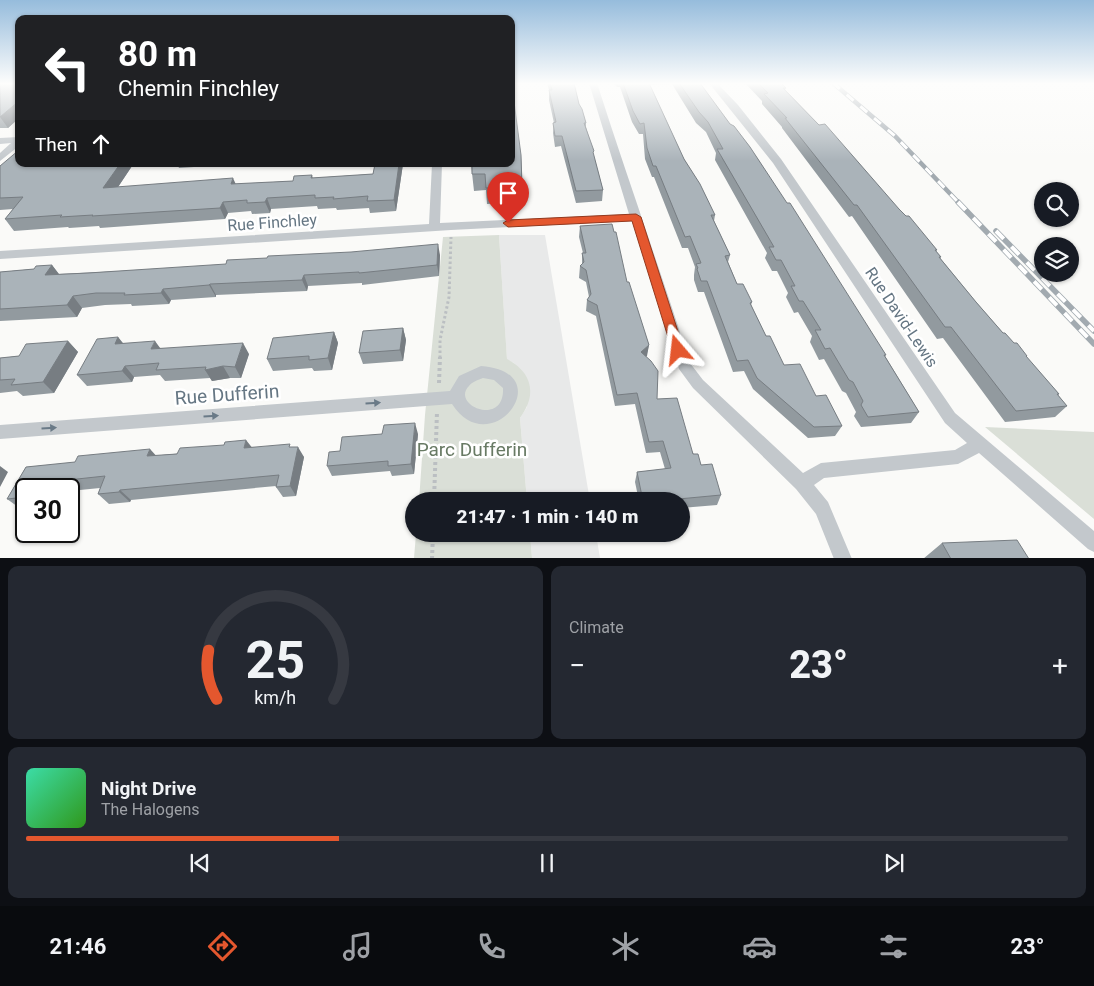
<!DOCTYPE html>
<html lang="en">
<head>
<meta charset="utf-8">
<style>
  body { margin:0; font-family:Roboto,sans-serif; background:#242831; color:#f1f3f6; height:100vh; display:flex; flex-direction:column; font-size:19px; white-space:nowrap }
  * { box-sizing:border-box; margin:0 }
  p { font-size:16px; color:#9ea1a6 }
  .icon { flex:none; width:28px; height:28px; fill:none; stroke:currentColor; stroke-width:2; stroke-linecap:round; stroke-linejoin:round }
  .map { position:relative; height:558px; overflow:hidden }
  .drawer { display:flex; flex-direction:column; gap:8px; padding:8px; background:#0d0f14; flex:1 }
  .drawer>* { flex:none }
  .hud { position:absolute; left:15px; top:15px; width:500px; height:152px; border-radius:10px; box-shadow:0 1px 4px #0004; background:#202124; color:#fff; overflow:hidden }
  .fabs { position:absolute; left:1034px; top:182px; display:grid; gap:10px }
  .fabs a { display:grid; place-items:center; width:45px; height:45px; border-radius:50%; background:#171b24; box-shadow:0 1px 4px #0004; font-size:25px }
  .speed { position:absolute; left:15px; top:478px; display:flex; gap:10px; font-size:25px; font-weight:700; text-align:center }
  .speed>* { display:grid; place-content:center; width:65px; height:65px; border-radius:50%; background:#171b24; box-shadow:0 1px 4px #0004; line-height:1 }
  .speed .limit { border:2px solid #111; border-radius:8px; background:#fff; color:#111 }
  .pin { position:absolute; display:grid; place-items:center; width:42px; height:42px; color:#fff; margin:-51px -21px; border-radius:50% 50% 50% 0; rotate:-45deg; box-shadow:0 0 5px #0007 }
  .pin .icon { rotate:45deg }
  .me { position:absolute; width:55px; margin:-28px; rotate:343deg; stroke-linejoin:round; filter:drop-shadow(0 0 4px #0008) }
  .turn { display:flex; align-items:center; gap:18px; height:105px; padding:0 20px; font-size:22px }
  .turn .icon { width:65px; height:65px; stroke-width:2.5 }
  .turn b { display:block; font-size:35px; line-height:42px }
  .then { display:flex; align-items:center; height:48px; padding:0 20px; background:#0003; gap:10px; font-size:19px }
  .big { font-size:38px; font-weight:800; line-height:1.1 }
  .drawer .widget { flex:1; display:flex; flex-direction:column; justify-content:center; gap:8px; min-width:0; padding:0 18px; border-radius:10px; background:#242831 }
  .drawer .dial { align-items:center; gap:0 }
  .dial svg { height:130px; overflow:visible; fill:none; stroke:#363941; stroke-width:7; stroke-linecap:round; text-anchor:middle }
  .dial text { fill:#f1f3f6; stroke:none }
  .song { display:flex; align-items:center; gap:15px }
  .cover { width:60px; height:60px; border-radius:8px; background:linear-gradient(135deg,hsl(160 70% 55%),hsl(110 70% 35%)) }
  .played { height:5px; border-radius:2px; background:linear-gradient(90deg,#e4572e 30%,#363941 30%) }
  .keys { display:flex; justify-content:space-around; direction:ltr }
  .heat { display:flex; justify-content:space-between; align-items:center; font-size:28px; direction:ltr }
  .drawer .tiles { flex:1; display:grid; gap:8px; grid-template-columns:1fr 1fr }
  .widget:last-child { grid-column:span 2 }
  .trip { position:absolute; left:405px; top:492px; width:285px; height:50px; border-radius:25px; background:#171b24; box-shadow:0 1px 4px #0004; font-weight:800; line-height:50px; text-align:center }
  .tabs { display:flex; height:80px; justify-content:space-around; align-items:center; background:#090b0e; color:#9ea1a6 }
  .tabs .icon { width:35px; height:35px }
  .tabs .selected { color:#e4572e }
  .tabs b { font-size:22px; color:#f1f3f6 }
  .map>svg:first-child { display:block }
</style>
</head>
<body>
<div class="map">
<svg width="1094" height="559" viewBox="0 0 1094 559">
  <rect width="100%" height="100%" fill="#fafaf8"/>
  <path fill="#e8e9e9" d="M499,235H545L590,501H527L520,418L527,407L514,363L507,360Z
    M530,534H596L600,558H532Z"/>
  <path fill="#dadfd7" d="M499,235L507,359C533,373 537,395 520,418L527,501H419L425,415L443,237Z
    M985,427L1094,432V519Z
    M416,534H530L532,558H414Z"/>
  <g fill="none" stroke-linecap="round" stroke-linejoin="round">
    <path stroke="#bbbfc2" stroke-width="3" stroke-dasharray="2.5 2.5" stroke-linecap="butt" d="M440,358V340L449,297L451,237"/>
    <path stroke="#bbbfc2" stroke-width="4" stroke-dasharray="3 3" stroke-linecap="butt" d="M439,383L440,357
      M434,501L437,412
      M432,559L433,534"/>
    <path fill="#c3c8cc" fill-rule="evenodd" d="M589,83H597C627,177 660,269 690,363L703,380L803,473L821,463L955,450L967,443L945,423L773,163L709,83H717L738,105L781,159L955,413L1094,531V552L1088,549L979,453L958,464L824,478L814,485L828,502L852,559H834L816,514L796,489L693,388L679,369L632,221L451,230L0,259V251L429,224L432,164H442L440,223L629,214Z
      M19,137V146L0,161V153L11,143L0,144V138Z
      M481,366C562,372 490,464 452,404L0,439V425L450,391L459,376ZM483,378L494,380L503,388C505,428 450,405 469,386C472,382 478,380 483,378Z"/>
    <g stroke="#a2aab0" stroke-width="4.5">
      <path id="rail-far1" d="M833,83L895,136L959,203"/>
    </g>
    <g stroke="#a2aab0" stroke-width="5.5">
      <path id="rail" d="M958,202L1094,344
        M996,231L1094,331"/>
    </g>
    <use href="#rail-far1" stroke="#fff" stroke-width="3" stroke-dasharray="9" stroke-linecap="butt"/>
    <use href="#rail" stroke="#fff" stroke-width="4" stroke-dasharray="11" stroke-linecap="butt"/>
  </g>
  <path fill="#929a9f" d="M0,83H19V118L8,128H0Z
    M547,83H574L579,104L586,123V127L603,190L602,201L576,203L561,146L555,147L553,133L554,123L549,100V90Z
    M613,83H700L886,355L885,356L919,412L911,423L861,427L854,416L856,412L846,393L842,391L824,359L819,360L810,342L812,336L798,312L794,313L786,297L788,293L777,271H772L765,258L767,253L715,160L716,153L706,132L696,123L672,84L650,85L684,159L715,215L714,221L730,255L728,262L737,284L752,302L751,305L766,336L784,365L816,396L842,426L835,436L808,438L753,389L744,371L733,372L704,292H698L694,280V275L695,267L688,248H682L654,177H652L645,159L643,134H639L632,122L620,87H617Z
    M745,83H781L786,88L785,90L937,250L936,251L941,257L940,258L976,302L1003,333L1026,357L1059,394L1058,395L1067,406L1055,417L1005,422L943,338L937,339L852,216L849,217L782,128V127L762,104V101Z
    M521,155L522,202L487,204L486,190L474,191L471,164H511Z
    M19,164H165L132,166L118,187L236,184L293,181L312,175L313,178L373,174L375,164H403L396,211L370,213L369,208L337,210L336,208L318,209L317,206L271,209L270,213L252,214L251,211L228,213L225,219L100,228L99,226L69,228L68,227L14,231L5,219L13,209L0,210V166Z
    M177,164H210L209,166L179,168Z
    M580,226L627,282L649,345L646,357L657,399L721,495L717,505L681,508V501H639L635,482L637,472L665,469L660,452L646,453L635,404L615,406L596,316L586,311L587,300L589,297L586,282L579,278L580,266L582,265V253H583L579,237Z
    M440,255L439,276L362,285V283L308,286L307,291L216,295V297L171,300L169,304L132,306L131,304L105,305L82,308L77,317L0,321V272L34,269L52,265L59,274Z
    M403,328L406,340L403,361L363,364L359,353Z
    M334,332L338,343L332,370L314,371L312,368L273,371L267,359Z
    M118,337L123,343L161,348L249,354L241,378H230L212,381L210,378L165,381L160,375L134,377L132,382L87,386L77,375Z
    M68,341L78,352L54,393L23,396L17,391L0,393V358L19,356Z
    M418,434L414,474L392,476L390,471L332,476L327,466L340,451Z
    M252,447H292L304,457L296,496L283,497L276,487V486L131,500L130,502L109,504L98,494L100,488L80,490L74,504H69V489H26V508L21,509L7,499L26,467Z
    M942,543L1029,559H923Z"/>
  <path fill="#777d82" d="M19,101V118L8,128L0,117Z
    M120,164H131L132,166L110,199L103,188Z
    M399,164H403L396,211L394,200Z
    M233,178L238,189L231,184Z
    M267,198L271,209L270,213L265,202Z
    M223,202L228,213L225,219L220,208Z
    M438,244L440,255L439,276L437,265Z
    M52,265L61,277L45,275Z
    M304,275L308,286L307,291L302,280Z
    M210,284L216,295V297L209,285Z
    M163,289L171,300L169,304L161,293Z
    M73,296L82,308L77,317L67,305Z
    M403,328L406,340L403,361L400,350Z
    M334,332L338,343L332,370L328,358Z
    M118,337L127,349L115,344Z
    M68,341L78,352L54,393L43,382Z
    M155,341L163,352L151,349Z
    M243,343L249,354L241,378L235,367Z
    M649,345L647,356L639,363L641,352Z
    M125,366L134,377L132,382L122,371Z
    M223,366L230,378L212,381L205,370Z
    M415,423L418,434L414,474L411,464Z
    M246,440L254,450L244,448Z
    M298,447L304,457L296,496L290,486Z
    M150,449L160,460L147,456Z
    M0,466L8,472L0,487Z
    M68,480L80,490L74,504L69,500V489H64Z
    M120,490L131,500L130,502L119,492Z"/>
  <path fill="#aab3b9" stroke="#777d82" d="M0,83H19V101L0,117Z
    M550,83H574L579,104L582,109L586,123H584L594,151L593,152L603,190L576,191L562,136H555L553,123L556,122L549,90H552Z
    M623,83H649L684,159L700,184L715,215H711L730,255L725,256L737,284H743L752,302L750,303L766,336H770L784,365L800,364L816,396L826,395L842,426L814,427L757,378L748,360L737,361L707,281H701L697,269L698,268L696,264L701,263L690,236L685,237L656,166H653L647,148L644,123L640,124L633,111Z
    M679,83H700L730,124L734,126L750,147L787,203H790L886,355H884L919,412L868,417L861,405L863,401L853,382L849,380L830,348L825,349L815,330H821L803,301H799L791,286H795L781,260H776L769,247H774L717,149H723L708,122L699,112Z
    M758,83H781L786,88H783L819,125L825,124L899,209L906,216H909L937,250H935L941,257H939L976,302L1003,333H1005L1014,343H1017L1027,356H1026L1059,394H1057L1067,406L1016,411L951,327H945L857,205H854L785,118H787L764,94L768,93Z
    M511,94H513L521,155L522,186L486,188L485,174H472V164H511Z
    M19,150V164H120L103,188L233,178L231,184L293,181L294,176L312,175L311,178L373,174L375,164H399L394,200L367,201L368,196L333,199L334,197L315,198V195L267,198L265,202L247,203V200L223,202L220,208L92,216L93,215L60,217L62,215L5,219L23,197L0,198V166Z
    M612,224L614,232H616L627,282H629L649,345L641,352L651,361L658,371L657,399L677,398L693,454H698L701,465L712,464L721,495L657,501H643L637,472L671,468L663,441L649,442L637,393L617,395L597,305L587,300L591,294L586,270L580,266L584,262L582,253H586L580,226Z
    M438,244L437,265L359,273V272L304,275L302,280L210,284L209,285L163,289L161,293L124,295L125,293H96L73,296L67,305L0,309V272L34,269L36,266L52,265L45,275L88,273L226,264L227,260L267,258L268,256L351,252Z
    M403,328L400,350L359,353L363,331Z
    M334,332L328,358L309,360V356L267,359L273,338Z
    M118,337L115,344L155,341L151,349L243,343L235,367L223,366L205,370L206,367L156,370L159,363L125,366L122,371L77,375L97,339Z
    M68,341L43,382L11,385L15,379L0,380V358L19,356L26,344Z
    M415,423L411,464L388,466V461L327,466L329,452L340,451L342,437L382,434L384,425Z
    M246,440L244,448L290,444L289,447H298L290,486L276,487L279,475L120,490L119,492L98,494L105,476L68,480L64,489H26V497L7,499L26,467L75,462L78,456L150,449L147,456L177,454L180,448L224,445L225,442Z
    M1017,540L1029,559H951L942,543Z"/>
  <defs><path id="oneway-solid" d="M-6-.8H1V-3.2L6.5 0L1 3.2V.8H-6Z" transform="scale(1.25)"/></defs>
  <g fill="#6a7a87">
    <use href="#oneway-solid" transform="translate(373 403) rotate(-4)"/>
    <use href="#oneway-solid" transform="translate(211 416) rotate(-4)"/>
    <use href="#oneway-solid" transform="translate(49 428) rotate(-4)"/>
  </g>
  <linearGradient id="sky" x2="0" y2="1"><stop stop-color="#96bcdc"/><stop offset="0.52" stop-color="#fdfdfc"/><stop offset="1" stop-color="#fdfdfc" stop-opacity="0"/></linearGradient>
  <rect width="1094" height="161" fill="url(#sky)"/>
  <path fill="#e4572e" stroke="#94391e" d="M636,214L641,217L684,350L683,353H674L672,350L632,221L508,227L503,223L508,220Z"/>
  <g text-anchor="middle" stroke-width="5" stroke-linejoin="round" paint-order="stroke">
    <g font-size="16" fill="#657683" stroke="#fff">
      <text transform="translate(272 222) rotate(-4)" y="6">Rue Finchley</text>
      <text transform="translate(902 317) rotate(56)" y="6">Rue David-Lewis</text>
    </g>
    <g font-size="19" fill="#657683" stroke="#fff">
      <text transform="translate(227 394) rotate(-4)" y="7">Rue Dufferin</text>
    </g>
    <g font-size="19" fill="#687a64" stroke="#fff">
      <text x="472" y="456">Parc Dufferin</text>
    </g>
  </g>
</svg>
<div class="fabs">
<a><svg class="icon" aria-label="search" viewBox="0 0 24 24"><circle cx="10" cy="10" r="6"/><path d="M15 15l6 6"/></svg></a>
<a><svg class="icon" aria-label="layers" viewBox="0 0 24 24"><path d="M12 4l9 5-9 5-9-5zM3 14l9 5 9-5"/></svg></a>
</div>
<div class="speed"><div class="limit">30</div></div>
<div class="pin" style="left:508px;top:223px;background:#d93025"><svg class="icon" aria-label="arrive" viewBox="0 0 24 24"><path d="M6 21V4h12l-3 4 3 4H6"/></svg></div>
<svg class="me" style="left:678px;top:350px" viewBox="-20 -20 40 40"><path d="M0-17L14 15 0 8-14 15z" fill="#e4572e" stroke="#fff" stroke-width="4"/></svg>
<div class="trip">21:47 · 1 min · 140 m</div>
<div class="hud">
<div class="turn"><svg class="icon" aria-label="left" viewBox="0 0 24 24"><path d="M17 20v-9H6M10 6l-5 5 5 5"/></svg><div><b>80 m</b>Chemin Finchley</div></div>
<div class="then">Then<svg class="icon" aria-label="ahead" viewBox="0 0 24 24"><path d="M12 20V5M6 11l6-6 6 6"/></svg></div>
</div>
</div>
<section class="drawer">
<div class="tiles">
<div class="widget dial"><svg viewBox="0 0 100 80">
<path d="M14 69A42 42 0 1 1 86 69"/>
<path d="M14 69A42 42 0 0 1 9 39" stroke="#e4572e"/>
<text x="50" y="56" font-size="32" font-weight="700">25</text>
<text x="50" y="72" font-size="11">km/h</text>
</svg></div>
<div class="widget"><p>Climate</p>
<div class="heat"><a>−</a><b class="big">23°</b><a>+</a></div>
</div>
<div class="widget">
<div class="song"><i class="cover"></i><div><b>Night Drive</b><p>The Halogens</p></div></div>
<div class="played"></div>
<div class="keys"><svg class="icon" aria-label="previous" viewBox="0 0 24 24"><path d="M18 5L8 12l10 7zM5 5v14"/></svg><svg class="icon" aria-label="pause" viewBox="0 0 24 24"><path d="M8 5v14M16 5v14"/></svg><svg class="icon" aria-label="next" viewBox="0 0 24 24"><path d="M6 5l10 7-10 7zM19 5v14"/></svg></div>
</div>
</div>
</section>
<nav class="tabs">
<b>21:46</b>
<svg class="icon selected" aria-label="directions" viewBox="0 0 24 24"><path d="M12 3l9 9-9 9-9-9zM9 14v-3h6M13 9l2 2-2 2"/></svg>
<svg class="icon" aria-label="music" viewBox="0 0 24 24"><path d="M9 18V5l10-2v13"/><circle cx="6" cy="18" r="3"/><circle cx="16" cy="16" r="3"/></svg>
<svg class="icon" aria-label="phone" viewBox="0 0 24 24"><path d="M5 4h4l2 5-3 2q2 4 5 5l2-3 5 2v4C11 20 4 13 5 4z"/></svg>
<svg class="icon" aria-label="climate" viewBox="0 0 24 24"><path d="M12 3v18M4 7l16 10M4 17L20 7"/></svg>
<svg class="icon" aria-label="car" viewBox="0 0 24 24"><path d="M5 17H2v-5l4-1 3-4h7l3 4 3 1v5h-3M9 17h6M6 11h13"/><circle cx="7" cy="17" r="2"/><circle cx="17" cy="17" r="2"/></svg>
<svg class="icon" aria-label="filters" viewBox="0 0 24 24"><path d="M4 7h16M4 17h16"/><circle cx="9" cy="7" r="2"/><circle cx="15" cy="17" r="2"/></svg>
<b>23°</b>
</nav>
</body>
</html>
